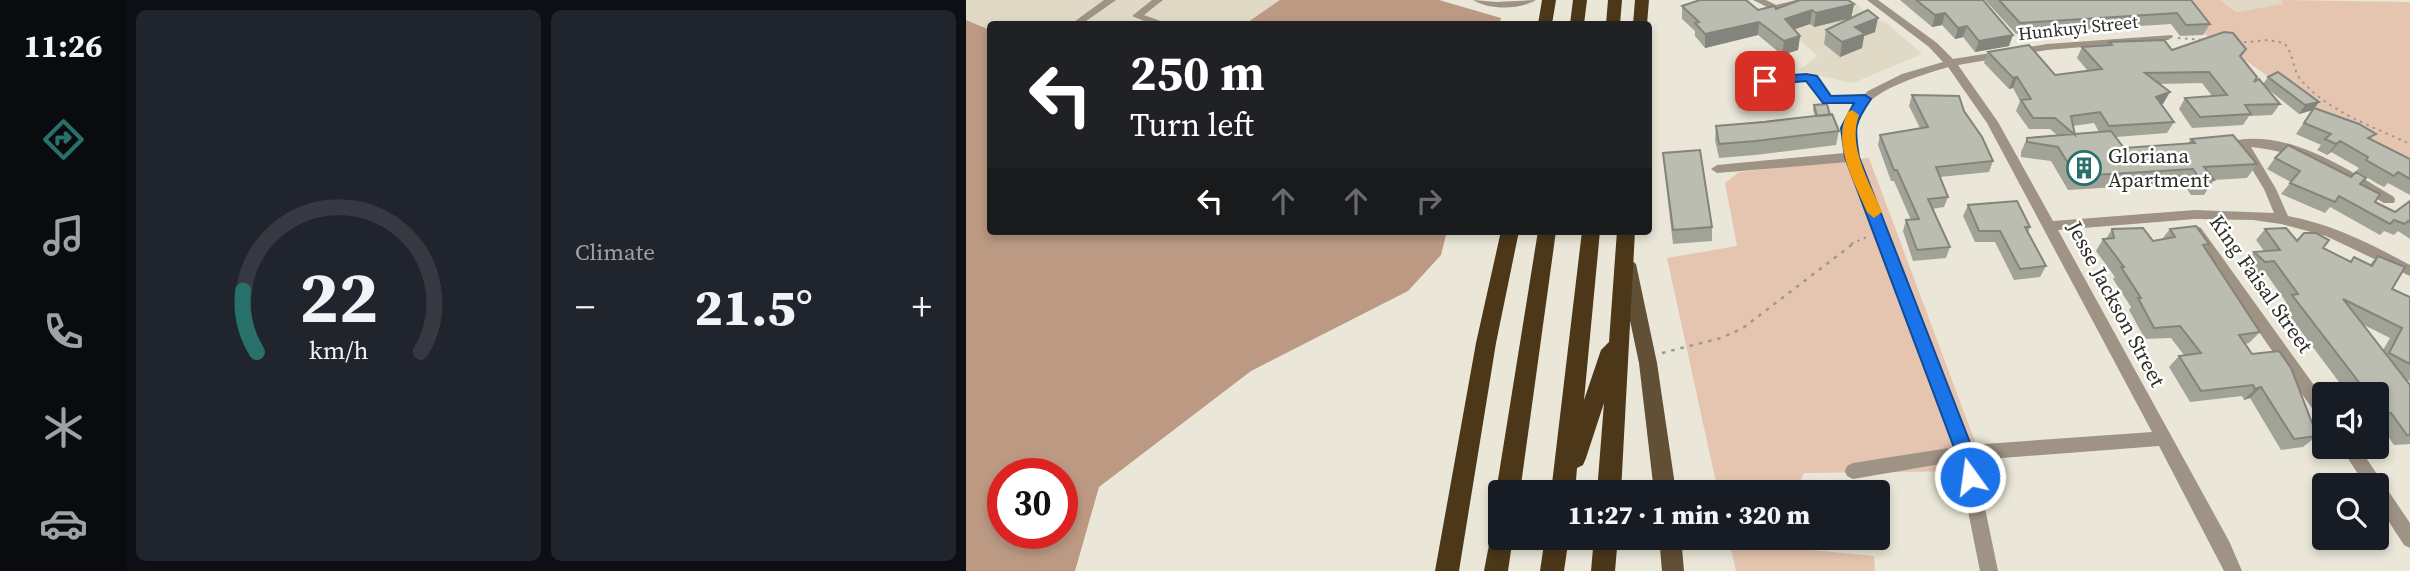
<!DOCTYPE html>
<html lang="en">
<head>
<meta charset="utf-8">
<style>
  body { margin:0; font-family:"Source Serif 4",serif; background:#20242c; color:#f1f3f6; height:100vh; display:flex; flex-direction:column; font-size:26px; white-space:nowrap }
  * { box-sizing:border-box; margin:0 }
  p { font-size:23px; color:#9ea1a6 }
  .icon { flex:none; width:38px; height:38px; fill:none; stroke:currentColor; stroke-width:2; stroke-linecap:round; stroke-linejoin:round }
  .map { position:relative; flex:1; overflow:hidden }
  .panel { display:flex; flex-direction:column; gap:10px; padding:10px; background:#0d0f14; width:840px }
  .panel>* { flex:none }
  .top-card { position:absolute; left:21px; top:21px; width:665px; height:214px; border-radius:7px; box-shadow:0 4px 10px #0003; background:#202124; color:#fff; overflow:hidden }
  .buttons { position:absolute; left:1346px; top:382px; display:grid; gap:14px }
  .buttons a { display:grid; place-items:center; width:77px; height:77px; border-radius:7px; background:#171b24; box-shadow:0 4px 10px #0003; font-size:35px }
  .speed { position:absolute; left:21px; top:458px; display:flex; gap:14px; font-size:35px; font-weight:700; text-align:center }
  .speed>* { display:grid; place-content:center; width:91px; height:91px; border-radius:50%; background:#171b24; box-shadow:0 4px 10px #0003; line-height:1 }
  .speed .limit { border:10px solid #d22; background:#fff; color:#111 }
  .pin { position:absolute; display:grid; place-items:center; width:60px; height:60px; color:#fff; margin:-30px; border-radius:14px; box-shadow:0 4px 10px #0006 }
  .me { position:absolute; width:77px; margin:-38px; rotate:346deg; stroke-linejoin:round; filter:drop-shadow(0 0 5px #0008) }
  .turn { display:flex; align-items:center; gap:24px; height:147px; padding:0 28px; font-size:32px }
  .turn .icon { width:91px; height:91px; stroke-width:2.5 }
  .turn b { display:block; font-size:49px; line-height:60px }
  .lanes { display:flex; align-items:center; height:66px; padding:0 28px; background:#0003; justify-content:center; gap:35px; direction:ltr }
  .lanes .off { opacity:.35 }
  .big { font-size:52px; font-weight:800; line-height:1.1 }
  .panel .card { flex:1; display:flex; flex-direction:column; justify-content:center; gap:10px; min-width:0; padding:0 24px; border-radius:10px; background:#20242c }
  .panel .dial { align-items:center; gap:0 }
  .dial svg { height:182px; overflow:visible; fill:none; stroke:#363941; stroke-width:7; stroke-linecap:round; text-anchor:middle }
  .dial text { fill:#f1f3f6; stroke:none }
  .heat { display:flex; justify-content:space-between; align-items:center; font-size:38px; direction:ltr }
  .panel .tiles { flex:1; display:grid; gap:10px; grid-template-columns:repeat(2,1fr) }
  .trip { position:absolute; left:522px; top:480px; width:402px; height:70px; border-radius:7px; background:#171b24; box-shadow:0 4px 10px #0003; font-weight:800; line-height:70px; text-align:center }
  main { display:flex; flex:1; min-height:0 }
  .dock { display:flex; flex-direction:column; width:126px; justify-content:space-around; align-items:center; background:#090b0e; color:#9ea1a6 }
  .dock .icon { width:49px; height:49px }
  .dock .current { color:#28716b }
  .dock b { font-size:32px; color:#f1f3f6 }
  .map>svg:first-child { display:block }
</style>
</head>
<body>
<main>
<nav class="dock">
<b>11:26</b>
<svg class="icon current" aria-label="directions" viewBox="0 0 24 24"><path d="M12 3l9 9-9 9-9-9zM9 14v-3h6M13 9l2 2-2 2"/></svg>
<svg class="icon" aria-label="music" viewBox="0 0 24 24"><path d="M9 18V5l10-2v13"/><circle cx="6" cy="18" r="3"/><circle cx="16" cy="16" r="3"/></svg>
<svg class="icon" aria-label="phone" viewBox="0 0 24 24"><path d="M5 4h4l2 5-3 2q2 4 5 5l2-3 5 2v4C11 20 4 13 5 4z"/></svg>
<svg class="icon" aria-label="climate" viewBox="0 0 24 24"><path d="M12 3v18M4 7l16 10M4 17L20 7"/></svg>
<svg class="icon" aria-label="car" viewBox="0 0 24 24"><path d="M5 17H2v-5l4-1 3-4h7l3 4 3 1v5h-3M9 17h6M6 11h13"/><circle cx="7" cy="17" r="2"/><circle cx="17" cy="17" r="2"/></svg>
</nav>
<section class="panel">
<div class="tiles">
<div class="card dial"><svg viewBox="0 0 100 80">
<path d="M14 69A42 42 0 1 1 86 69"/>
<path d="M14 69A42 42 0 0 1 8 42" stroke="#28716b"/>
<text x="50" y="56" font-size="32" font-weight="700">22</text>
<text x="50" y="72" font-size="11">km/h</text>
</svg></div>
<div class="card"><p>Climate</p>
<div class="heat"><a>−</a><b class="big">21.5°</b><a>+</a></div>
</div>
</div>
</section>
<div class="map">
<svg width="1444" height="571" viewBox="0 0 1444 571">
  <rect width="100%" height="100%" fill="#eae7d9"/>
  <path fill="#dfd9c6" d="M0,0H314L279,24H24V30L0,20Z
    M863,0H885L903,15L922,24L956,54L887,83L832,71L852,56L801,11Z
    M1254,0H1315L1318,4L1270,12Z"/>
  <path fill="#e5c5af" d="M1212,0H1254L1270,12L1317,4L1315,0L1444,2V167L1371,125L1262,48L1243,39Z
    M903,158L1020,471L838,473L829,492H752L701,258L771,246L759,183L773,172Z
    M762,537H808L805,546L908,556L909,571H770Z"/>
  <path fill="#bc9982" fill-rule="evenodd" d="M314,0H473L535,18L533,24H279Z
    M0,20L24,30V231H481L475,255L442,291L285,371L133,487L109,571H0ZM37,474H96V534H37Z"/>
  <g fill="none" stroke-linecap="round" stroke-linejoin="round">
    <path stroke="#9c998f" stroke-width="2" stroke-dasharray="2.5 4.5" stroke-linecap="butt" d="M1212,38L1237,40
      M1271,43L1302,40L1318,43C1329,55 1325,69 1336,81C1363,112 1408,127 1444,144
      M885,244L903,236"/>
    <path stroke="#9c998f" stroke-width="2.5" stroke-dasharray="3.5 6" stroke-linecap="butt" d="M696,353L755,338L777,328L888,243"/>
    <path fill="#9e9385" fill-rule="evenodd" d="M138,0H150L116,24H105Z
      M186,0H197L178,15L197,22L198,24H185L166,16Z
      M507,0L531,2L570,0C554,10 523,10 507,0Z
      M787,0H800L810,5L830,0H848L809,11Z
      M901,0H912L971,43L987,59L1081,44L1206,35L1207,37L1202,40L1081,50L992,65L1032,122L1087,221L1229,210L1308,213L1298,189L1273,148H1257L1251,144C1257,138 1263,141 1271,140C1326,131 1382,170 1428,197L1429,200L1428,203H1418C1374,177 1338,152 1285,147L1310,189L1322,216C1366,224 1405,244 1444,265V276L1360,236L1315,224L1287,220L1229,219L1092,230L1263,541L1276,571H1258L1193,446L1009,460L1032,571H1014L992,461L887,479L881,476L879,471L881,466L887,463L989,447L882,162L751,173L745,169L751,165L879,153C875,132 876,119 891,103H857L843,81L840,80L779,86L773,83L775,81L840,74L851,77L864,96L898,95L902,91L936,74L977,62L963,47ZM982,67L1021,123L1186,432L1004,445L892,157C889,145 885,131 890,119C903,89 954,76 982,67Z
      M1230,226L1235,228L1358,399V419L1352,417L1225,234L1223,231L1225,228Z
      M1374,446H1392L1444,523V548L1438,545L1410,502V485H1399Z"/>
    <path fill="#614f36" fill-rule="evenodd" d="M661,257L670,264L691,363L710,492H688L673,363L652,264Z
      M693,537H715L718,571H696Z"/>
    <path fill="#4c3719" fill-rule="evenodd" d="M576,0H590L586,24H572Z
      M607,0H621L618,24H604Z
      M642,0H656L654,24H640Z
      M669,0H683L681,24H667Z
      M535,231H553L530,343L493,571H469L510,343Z
      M572,231H590L554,492H534V500L530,492Z
      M616,231H634L618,400L635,350L643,342L651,231H669L655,492H631L638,403L620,458L617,465L611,468L609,492H585Z
      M534,526V537H547L542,571H518L526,529Z
      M579,537H603L598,571H574Z
      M628,537H652L649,571H625Z"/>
  </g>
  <path fill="#a1a397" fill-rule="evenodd" d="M934,0H1017L1043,46L1009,52L997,37L989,39L976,25L966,27Z
    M1019,0H1225L1244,24L1237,35L1214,36L1205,24L1050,34Z
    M888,4L885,18L848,27L844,24L828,29L834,36L832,50L816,55L792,35L739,48L729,36V31L716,19V6L792,10Z
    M860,30L909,32L898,36L896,48L874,57L858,44Z
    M1143,42L1206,50L1280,49L1275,57L1288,82L1297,84L1302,77L1353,102L1347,110L1333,114L1302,89L1314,104L1306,115L1283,116L1277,125L1226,128L1213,109L1219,98L1246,96L1236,83L1193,84L1197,104H1195L1208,122L1201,133L1150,137L1158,148L1222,143L1225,139L1291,164L1281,178L1248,180L1238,195H1225L1217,183L1102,190L1085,161L1055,157V152L1061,138L1091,135L1084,129H1063L1050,111L1054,101L1047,88L1043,89L1018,63L1022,52L1089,75L1122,71L1111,58L1116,47L1142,45ZM1128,123L1133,132L1108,134L1107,126Z
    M946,95L998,111L1027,161L1023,172L974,177L982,197L978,207L966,209L984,247L980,258L947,261L937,231L940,220H945L928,181H925L912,145L914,135L954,128L943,106Z
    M848,105L864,115L873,131L870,145L789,155L753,158L749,140L750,126L849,116L847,110Z
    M1348,108L1405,140L1444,159V195L1422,183L1418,187L1412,184L1390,171L1393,168L1365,152L1361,155L1351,150L1355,145L1330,134Z
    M697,153L746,227V241L707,244L698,167Z
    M1309,158L1394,184L1409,202L1429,212L1444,201V239L1432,231L1428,235L1418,231L1414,235L1364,207L1359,213L1315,194L1325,182L1301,169Z
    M1002,205L1064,227L1062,232L1080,266L1074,277L1048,280L1029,242H1009L997,216Z
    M1146,229L1187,241L1196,239L1204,229L1243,244L1239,248L1294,332L1283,343L1279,344L1351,436L1337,447L1315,450L1284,398L1278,400L1276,396L1224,402L1203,367L1213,356L1218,355L1205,338L1179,339L1163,310L1165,307L1147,279L1149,277L1130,251L1137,239H1140Z
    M1299,229L1331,241L1357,248L1384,261L1388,257L1403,265L1412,256L1426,289L1444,297V381L1439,379L1444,385V444L1428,445L1412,422L1410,423V394H1382L1316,306L1320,302L1299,272L1290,273L1279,263L1288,252L1298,251L1290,240ZM1398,325L1424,338L1417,350Z"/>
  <path fill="#83847b" d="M888,4L885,18L848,27L850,13Z
    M846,10L844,24L818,33L819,19Z
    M979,13L976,25L966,27L969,15Z
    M912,18L909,32L898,36L896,48L874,57L876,42L889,27Z
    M793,22L792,35L739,48V34Z
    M1001,26L997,37L989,39L992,28Z
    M1047,35L1043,46L1009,52L1013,41Z
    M834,36L832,50L816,55L818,41Z
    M1051,77L1047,88L1043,89L1047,78Z
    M1204,92L1197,104L1183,108L1190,97Z
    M1353,102L1347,110L1333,114L1339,105Z
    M1374,141L1365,152L1361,155L1370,144Z
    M1295,387L1284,398L1278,400L1289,389Z"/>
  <path fill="#bbbdb0" stroke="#83847b" stroke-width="2" d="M734,0H780L792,10L808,6L810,9L834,0H882L888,4L850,13L846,10L819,19L834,36L818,41L793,22L739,34L729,23L733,22L716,6Z
    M950,0H1017L1047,35L1013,41L1001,26L992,28L979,13L969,15Z
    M1033,0H1225L1244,24L1220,25L1211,13L1054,23Z
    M902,10L912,18L889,27L899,34L876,42L860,30Z
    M1258,32L1267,33L1280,49L1274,56L1291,77L1288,82L1293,79L1314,104L1279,105L1285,114L1234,117L1219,98L1261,95L1243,72L1179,73L1204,92L1190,97L1208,122L1143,126L1134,112L1105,116L1109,135L1089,118H1067L1055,100L1065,99L1051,77L1047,78L1022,52L1063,45L1089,75L1136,69L1116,47L1146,45L1143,42L1198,40L1206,50Z
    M1312,72L1353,102L1339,105L1302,77Z
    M946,95L993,96L998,111L1016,137L1027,161L970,167L982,197L962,199L984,247L951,250L940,220L953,219L931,170H928L914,135L962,127Z
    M861,104L864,115L851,116L848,105Z
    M1348,108L1393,124L1410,134L1402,138L1444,159V179L1432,172L1428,176L1400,160L1402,157L1374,141L1370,144L1359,139L1365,134L1338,123Z
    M866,114L873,131L790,141L753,144L750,126L798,122Z
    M1145,131L1158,148L1229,143L1225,139L1267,135L1291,164L1238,167L1248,180L1235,181L1227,169L1110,176L1092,147L1061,142V138Z
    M1322,145L1385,177L1390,172L1400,178L1394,184L1414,194L1409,202L1429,212L1444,201V222L1442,221L1439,224L1428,220L1424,224L1373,196L1369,202L1324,183L1334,171L1309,158Z
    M734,150L746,227L707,230L697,153Z
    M1051,201L1064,227H1059L1080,266L1054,269L1034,231H1013L1002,205Z
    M1230,226L1243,244L1237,245L1294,332L1273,335L1286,354L1313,351L1325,368L1351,436L1328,439L1295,387L1289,389L1287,385L1235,391L1213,356L1235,353L1214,326L1188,328L1172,298H1175L1155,267H1158L1137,239L1148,238L1146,229L1177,228L1187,241L1209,237L1204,229Z
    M1320,228L1331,241L1338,233H1350L1363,240L1357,248L1385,262L1388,257L1406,266L1412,256L1439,267L1426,289L1444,297V364L1423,353L1436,328L1377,299L1444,385V435H1441L1425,413L1410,415V394H1402L1326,295L1332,294L1308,261L1299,262L1288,252L1314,250L1299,229Z"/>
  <path fill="#1a73e8" stroke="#114b97" stroke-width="2" d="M840,74L851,76L865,96L899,95L905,99C888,124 888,127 893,157L1008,453L1013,477L1011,483L1004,486L997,483L990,453L879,157L875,128L888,103H857L840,81L799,85L793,81L799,77Z"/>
  <path fill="#f59e0b" d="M886,110L893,115C881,146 904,183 916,212L908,218L901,212C889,183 865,143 882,112Z"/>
  <defs>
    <g id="building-ring" transform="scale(1.75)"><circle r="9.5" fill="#fff" stroke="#28716b" stroke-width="1.5"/><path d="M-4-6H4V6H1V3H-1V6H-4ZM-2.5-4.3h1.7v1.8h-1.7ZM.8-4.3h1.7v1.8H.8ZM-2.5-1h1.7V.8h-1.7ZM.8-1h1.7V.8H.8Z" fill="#28716b"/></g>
  </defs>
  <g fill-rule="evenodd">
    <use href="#building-ring" x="1118" y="168"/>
  </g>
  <g text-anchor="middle" stroke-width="5" stroke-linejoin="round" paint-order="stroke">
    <g font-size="18" fill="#2f2d28" stroke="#fff">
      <text transform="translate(1112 28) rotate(-6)" y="6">Hunkuyi Street</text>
    </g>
    <g font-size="21" fill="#2f2d28" stroke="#fff" text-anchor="start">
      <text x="1142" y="163">Gloriana<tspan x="1142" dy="24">Apartment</tspan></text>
    </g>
    <g font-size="21" fill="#2f2d28" stroke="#fff">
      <text transform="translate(1295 284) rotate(55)" y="7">King Faisal Street</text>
      <text transform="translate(1150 304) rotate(62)" y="7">Jesse Jackson Street</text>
    </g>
  </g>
</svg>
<div class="buttons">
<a><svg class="icon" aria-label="sound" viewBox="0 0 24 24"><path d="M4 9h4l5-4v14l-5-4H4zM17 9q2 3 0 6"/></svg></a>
<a><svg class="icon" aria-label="search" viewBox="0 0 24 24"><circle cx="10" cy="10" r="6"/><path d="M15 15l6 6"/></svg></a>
</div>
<div class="speed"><div class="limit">30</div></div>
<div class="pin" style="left:799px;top:81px;background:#d93025"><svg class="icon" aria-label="arrive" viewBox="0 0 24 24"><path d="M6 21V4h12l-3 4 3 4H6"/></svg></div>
<svg class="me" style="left:1004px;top:477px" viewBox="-20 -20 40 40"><circle r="17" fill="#1a73e8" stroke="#fff" stroke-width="3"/><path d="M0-11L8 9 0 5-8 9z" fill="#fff"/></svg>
<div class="trip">11:27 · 1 min · 320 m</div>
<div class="top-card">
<div class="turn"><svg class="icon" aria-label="left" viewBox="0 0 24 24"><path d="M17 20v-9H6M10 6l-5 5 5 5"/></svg><div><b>250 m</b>Turn left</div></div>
<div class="lanes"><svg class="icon" aria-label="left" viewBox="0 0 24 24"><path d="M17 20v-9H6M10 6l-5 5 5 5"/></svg><svg class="icon off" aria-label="ahead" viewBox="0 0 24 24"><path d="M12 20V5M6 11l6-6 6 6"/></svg><svg class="icon off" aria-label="ahead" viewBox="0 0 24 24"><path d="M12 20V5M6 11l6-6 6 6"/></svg><svg class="icon off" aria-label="right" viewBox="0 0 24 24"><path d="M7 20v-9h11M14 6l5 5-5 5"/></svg></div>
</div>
</div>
</main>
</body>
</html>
